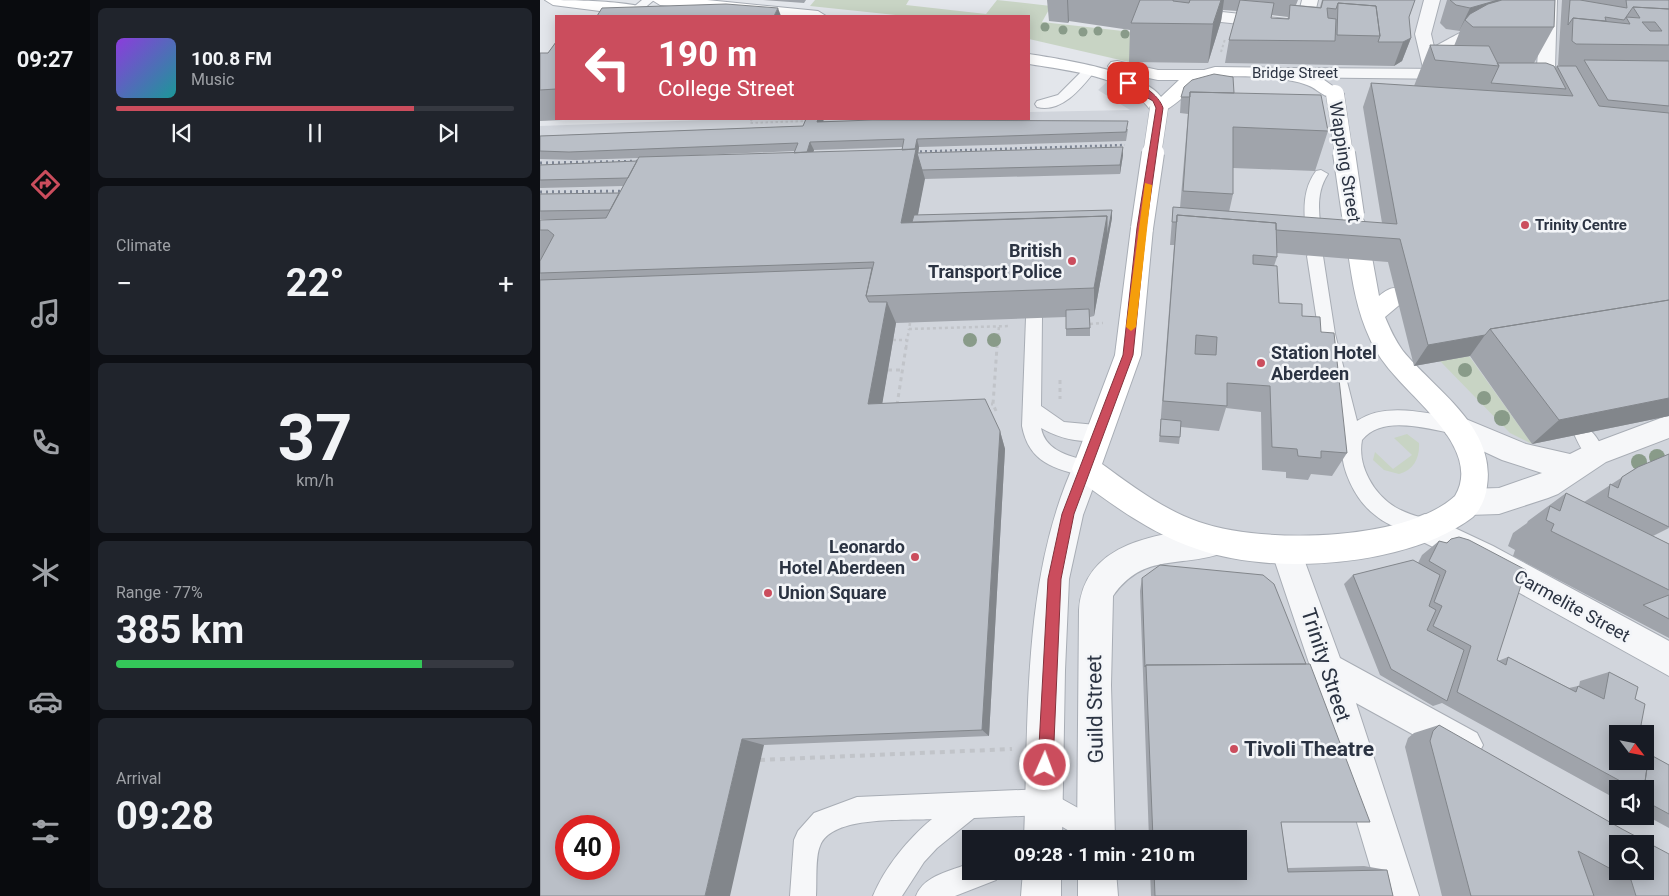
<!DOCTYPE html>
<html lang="en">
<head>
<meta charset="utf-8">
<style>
  body { margin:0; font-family:Roboto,sans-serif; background:#20242c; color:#f1f3f6; height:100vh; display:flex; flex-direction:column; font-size:19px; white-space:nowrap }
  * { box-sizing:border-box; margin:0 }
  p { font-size:16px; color:#9ea1a6 }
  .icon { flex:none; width:28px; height:28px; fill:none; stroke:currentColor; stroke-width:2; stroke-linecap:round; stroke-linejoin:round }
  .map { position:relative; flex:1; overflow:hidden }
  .sheet { display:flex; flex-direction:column; gap:8px; padding:8px; background:#0d0f14; width:450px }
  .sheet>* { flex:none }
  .hud { position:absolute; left:15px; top:15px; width:475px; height:105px; border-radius:0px; box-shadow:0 2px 12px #0003; background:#cb4d5d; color:#fff; overflow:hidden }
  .needle { width:32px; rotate:122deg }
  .buttons { position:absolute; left:1069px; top:725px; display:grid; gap:10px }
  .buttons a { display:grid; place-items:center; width:45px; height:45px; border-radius:0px; background:#171b24; box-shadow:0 2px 12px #0003; font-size:25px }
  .speed { position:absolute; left:15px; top:815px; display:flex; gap:10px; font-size:25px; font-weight:700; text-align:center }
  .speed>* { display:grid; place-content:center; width:65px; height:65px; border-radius:50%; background:#171b24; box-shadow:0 2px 12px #0003; line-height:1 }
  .speed .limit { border:8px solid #d22; background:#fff; color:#111 }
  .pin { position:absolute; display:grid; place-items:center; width:42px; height:42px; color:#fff; margin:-21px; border-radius:10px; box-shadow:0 2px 8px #0006 }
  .me { position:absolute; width:55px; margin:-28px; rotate:2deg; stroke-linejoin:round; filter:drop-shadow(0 0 4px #0008) }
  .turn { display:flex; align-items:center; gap:18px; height:105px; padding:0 20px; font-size:22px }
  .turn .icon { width:65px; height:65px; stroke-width:2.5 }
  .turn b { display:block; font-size:35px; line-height:42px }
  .big { font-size:38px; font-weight:700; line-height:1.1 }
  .sheet .widget { flex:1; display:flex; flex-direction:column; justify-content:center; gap:8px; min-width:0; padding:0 18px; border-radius:8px; background:#20242c }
  .sheet .dial { align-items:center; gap:0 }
  .dial b { font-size:65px; line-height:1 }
  .song { display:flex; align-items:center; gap:15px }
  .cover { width:60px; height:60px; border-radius:8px; background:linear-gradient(135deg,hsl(270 70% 55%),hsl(180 70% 35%)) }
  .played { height:5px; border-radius:2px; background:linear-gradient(90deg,#cb4d5d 75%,#363941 75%) }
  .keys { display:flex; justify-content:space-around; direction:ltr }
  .heat { display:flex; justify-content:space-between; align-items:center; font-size:28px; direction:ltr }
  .charge { height:8px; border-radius:4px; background:linear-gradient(90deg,#34c759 77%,#363941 0) }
  .trip { position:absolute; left:422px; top:830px; width:285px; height:50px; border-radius:0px; background:#171b24; box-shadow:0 2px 12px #0003; font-weight:700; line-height:50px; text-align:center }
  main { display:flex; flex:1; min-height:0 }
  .tab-bar { display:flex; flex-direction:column; width:90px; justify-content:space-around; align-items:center; background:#090b0e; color:#9ea1a6 }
  .tab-bar .icon { width:35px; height:35px }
  .tab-bar .current { color:#cb4d5d }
  .tab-bar b { font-size:22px; color:#f1f3f6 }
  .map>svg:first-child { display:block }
</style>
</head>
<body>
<main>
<nav class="tab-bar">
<b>09:27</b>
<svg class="icon current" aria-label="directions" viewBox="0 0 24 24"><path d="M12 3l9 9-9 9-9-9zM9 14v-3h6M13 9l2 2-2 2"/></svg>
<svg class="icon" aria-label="music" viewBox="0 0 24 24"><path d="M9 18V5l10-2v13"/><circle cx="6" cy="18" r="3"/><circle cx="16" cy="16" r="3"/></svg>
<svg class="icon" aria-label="phone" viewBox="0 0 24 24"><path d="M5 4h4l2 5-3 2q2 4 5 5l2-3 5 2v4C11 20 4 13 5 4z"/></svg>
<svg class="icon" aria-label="climate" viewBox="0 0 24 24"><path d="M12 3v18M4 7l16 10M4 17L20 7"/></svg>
<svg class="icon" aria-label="car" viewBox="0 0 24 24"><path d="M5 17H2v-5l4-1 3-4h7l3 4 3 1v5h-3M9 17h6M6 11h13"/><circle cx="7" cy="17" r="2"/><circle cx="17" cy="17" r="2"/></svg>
<svg class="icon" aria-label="filters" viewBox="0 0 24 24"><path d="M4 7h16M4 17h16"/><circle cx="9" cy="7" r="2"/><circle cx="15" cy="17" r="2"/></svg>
</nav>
<section class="sheet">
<div class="widget">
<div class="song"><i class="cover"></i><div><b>100.8 FM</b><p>Music</p></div></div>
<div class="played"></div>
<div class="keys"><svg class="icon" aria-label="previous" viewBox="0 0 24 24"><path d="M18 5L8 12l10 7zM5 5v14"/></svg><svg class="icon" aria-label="pause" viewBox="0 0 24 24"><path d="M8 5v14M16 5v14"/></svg><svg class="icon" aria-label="next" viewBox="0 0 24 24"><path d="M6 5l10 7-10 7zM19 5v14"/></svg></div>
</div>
<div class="widget"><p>Climate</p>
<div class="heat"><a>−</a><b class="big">22°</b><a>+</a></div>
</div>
<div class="widget dial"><b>37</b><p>km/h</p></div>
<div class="widget"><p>Range · 77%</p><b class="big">385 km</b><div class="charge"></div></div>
<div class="widget"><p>Arrival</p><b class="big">09:28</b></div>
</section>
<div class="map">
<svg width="1129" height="896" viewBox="0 0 1129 896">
  <rect width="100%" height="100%" fill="#e3e6eb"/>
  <path fill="#d1d5dc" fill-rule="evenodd" d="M770,0H1129V896H0V126L190,119H489V112L590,110L558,90L589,62L606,9L764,26ZM1078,734H1105V761H1078ZM1078,789H1105V816H1078ZM26,826H69V869H26ZM431,839H699V871H431ZM1078,844H1105V871H1078Z"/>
  <path fill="#c8d4c4" d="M275,0H369L366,5L446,14L457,0L511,6L502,22L601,33L589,62L489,39V16H365L270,6Z
    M929,356L992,444L970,433L900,361Z
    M867,434L879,443C880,457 874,470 859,474L844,470L833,460L835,452L853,469L872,455L854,438Z"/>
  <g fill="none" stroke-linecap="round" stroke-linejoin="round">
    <g stroke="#a8adb5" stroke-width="2">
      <path id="service" d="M102,0H114L95,16H83Z
        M548,68L554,72C541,89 521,113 497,107L495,104L497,101L518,95L544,69Z
        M781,170L788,174C774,195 780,218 782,242L779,246H769L766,242C765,216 760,193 776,171Z
        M775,251L780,252L783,256L795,334L817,421C845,402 885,413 916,418L922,421L925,426L922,431L916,434C888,429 842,414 822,440C817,466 834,494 855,507C867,514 880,517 892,521L895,528L892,535C883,538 875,535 866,531C855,527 844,523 835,515C816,501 798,466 803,442L779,334L767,256L770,252Z
        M494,312L500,314L502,318L501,406L524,422L567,426L569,432L567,438C545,445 520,439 501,428C506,453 532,456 553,463L556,469L553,475L546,477C514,468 489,463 482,426L486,318L488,314Z
        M1043,426C1054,430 1061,444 1065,454L1063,460C1047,465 1040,446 1034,434L1036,428Z
        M504,789L565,823L569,832L566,839H543L502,815L434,818L397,848L384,862L362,896H333C345,867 368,839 392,819C365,821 291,815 280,846C275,857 277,883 276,896H250L254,840L258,831L274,813L317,797Z
        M431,863V871H460L456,880L415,896H376C384,875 411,871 431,863Z"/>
    </g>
    <g stroke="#a8adb5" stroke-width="2">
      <path id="minor" d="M762,0H778L772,26L770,29L764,31L644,18L636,13L644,8L757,20Z
        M884,0H900L891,34L894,47C911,38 936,21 956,25L958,29L956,33L930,41L897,60L900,72L897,76H885L875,34Z
        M1001,0H1017L1015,67L1012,71H1000L997,67Z
        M916,415L986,444L1030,454L1046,446L1129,415V438L1066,462L1018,494L1008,498L959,514L928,515L918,511L914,502L918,493L928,489L959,488L1002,473L962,460L906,434L903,426L906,418Z
        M885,514L953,546L1129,641V676L931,566L875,538L870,528L875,518Z
        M746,536L757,540L800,658L937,733L943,745L937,757L925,763L816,703L879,896H839L771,669L731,550L735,540Z"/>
    </g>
    <g stroke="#a8adb5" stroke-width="2">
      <path id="tertiary" d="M741,68L916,69L922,70L925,74L922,78L916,79L735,77L732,73L735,69Z
        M546,457L556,460L560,469L543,515L529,579L525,670L522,839H484C489,714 482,575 536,460Z
        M674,528L685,532L689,542L685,552C642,569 604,551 573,596L571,685L575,839H537L539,610C544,541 620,533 674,528Z
        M483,871H521V896H481Z
        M538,871H576L578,896H538Z"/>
    </g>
    <g stroke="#a8adb5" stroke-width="2">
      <path id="secondary" d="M5,0C22,0 103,0 111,12L109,15L99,16L13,5Z
        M112,0H167L278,11L286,16H233L120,5Z
        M489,54C519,59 603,71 621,97L639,80H618L571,70L568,66L571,62L577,61L618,70H664L675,67L741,68L780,77L804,94L801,98C787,102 779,89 767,85C746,77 701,75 678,77C651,81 632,117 612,112C587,75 529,71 489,64Z
        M815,217L823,219L826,224L839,296C848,289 853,286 864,289L868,295L864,301L845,317C850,329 855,340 863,351C895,390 956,427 947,486C946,497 941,509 933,517C868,567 732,576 657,549C612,534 574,506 536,478L532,469L575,355L591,228L594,223L602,221L610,223L613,228L601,355L562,464C592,486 624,510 659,522C721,544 865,542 915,496C941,453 880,405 856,377C846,366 836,353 830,339C813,303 810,263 804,224L807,219Z"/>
    </g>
    <path stroke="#c1c4c9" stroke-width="2" stroke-dasharray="2.5 2.5" stroke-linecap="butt" d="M681,52L685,39"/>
    <path stroke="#c1c4c9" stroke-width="2.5" stroke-dasharray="3 3" stroke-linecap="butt" d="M370,323L369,329L470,326
      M550,324L563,323
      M353,340H367
      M366,348L369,329
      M457,348L459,326"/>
    <path stroke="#c1c4c9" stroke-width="3" stroke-dasharray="4 4" stroke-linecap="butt" d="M348,370H363
      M520,380V399
      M443,404H453
      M357,405L366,347
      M456,411L453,404L457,347"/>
    <path stroke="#c1c4c9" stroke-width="4" stroke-dasharray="5 5" stroke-linecap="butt" d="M220,760L472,749"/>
    <use href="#service" fill="#f6f7f9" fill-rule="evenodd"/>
    <use href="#minor" fill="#f6f7f9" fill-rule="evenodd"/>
    <use href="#tertiary" fill="#f6f7f9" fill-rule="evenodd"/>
    <use href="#secondary" fill="#fff" fill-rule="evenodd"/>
    <path stroke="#7d8594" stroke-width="2.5" stroke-dasharray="2 3" stroke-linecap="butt" d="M365,152L585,145"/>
    <path stroke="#7d8594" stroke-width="3" stroke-dasharray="2 4" stroke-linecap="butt" d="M0,163L110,161
      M0,192L95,191"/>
    <g stroke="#a8adb5" stroke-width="19" stroke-linecap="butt">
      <path id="secondary-bridge-far1" d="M795,94L804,155
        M612,155L619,108"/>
    </g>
    <g stroke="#a8adb5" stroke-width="24" stroke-linecap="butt">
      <path id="secondary-bridge" d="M804,153L813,215
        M602,228L613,153"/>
    </g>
    <path stroke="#c1c4c9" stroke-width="2" stroke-dasharray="2.5 2.5" stroke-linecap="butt" d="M212,119L210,123L267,121"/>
    <use href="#secondary-bridge-far1" stroke="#fff" stroke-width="18"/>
    <use href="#secondary-bridge" stroke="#fff" stroke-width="22"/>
  </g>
  <g fill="#899b89">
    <circle cx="505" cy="27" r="4.5"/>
    <circle cx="523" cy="30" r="4.5"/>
    <circle cx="558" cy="31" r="4.5"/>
    <circle cx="543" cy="32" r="4.5"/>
    <circle cx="585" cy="34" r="4.5"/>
    <circle cx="430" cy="340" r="7"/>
    <circle cx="454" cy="340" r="7"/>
    <circle cx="925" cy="370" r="7"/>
    <circle cx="944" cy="398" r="7"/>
    <circle cx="962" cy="418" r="8"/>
    <circle cx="1117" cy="457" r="8"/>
    <circle cx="1099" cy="462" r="8"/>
  </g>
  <path fill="#a0a4ab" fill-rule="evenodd" d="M223,0H266L264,3Z
    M507,0H758L756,5L780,7L782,0H875L869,17L871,38L862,61L854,66L685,63L689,40L697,11L683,10L681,21L668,63L589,62L590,30L529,21L528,23L509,21ZM731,15L748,17L747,19L731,18Z
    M907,0H1015L1014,27L994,63L1015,68L1017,66H1020L1018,65L1022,0H1129V416L992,444L930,356L874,366L848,262L737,253V257L734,266L739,303L762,316L781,332L807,453L792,476L771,474L768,480L746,478V472L722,470L721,412L686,408L679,431L641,427L639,444L619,442L634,245H630L633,207L640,208L648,114L640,113L641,97L694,93L788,131L775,171L693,168V194L689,212L842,223L823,107L831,83L874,86L890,45L914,46L920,31L906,29L900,23Z
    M16,42V119H45L0,121V53H8Z
    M266,119H284L283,121L588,129L586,141L379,147L378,153L583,155L580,174L384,179L378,215L572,210V218L554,316L550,317V336H526V317L356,323L342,403L460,431L465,449L449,736L224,745L0,896V220L20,219H0V194L79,193L83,186L0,188V165L97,161L99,158L35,160L0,159V136L263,126ZM362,147V150L273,152L274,150ZM255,151L254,153L137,156Z
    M1098,467L1129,528L1113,536L1129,544V638L973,556L975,550L968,546L973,533L987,523L988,521L1026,493L1044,502Z
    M911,539L957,660L958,661L968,657L1029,688L1038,686H1039L1040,681L1069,672L1095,699L1101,725L1109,754L1129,765V828L1105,815V789H1078V800L902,703L893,706L840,675L804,584L813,575L878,563L882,555L899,541L906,543Z
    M602,578L741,823L748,868L824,866L847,870L853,896H611L610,871H699V839H609L600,591Z
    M899,725L1129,896H902L865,747L868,738L874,733Z"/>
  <path fill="#82868b" d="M527,0H528L529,21L528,23Z
    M681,0H684L681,21L668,63L673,24Z
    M958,0H961L925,20L919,31L930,8Z
    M238,8L241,16H234Z
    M871,38L862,61L854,66L863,42Z
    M278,119H284L280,130L277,122Z
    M377,139L379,147L378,155L385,179L372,244L361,223Z
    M270,142L274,150L270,164L266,156Z
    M583,147V155L580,174V165Z
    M572,210V218L554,316V288L567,216Z
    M347,302L356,323L339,423L328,404Z
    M945,335L930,356L874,366L888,345Z
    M1129,398V416L992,444L1019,420Z
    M460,431L465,449L449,736L442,730Z
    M202,739L224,745L190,896H165Z"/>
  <path fill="#babfc7" stroke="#82868b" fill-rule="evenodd" d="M600,0H633V1L649,3L650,0H681L673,24L591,23Z
    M700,0L734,3L731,18L749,19L750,5L781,8L783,0H875L869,17L871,38L863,42H838L840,36L836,6L798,3L796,9L787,8L788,18L796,19L795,41L689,40Z
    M910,0H958L930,8L916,5Z
    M962,0H1015L1014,27H933L925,20L930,14L948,4Z
    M1030,0H1040L1087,8L1086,0H1129V9L1093,7L1084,20L1065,17L1066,21L1033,18L1028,25Z
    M798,3L836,6L840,36L797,35Z
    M186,4L238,8L234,16H57L62,8Z
    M1093,7L1129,9V45L1036,44L1032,41L1033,18L1090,24L1086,17L1100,18ZM1102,22H1115L1122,31H1110Z
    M16,42V89L0,90V53H8Z
    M890,45L949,46L959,66L895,60Z
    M1044,60L1129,61V106L1068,100Z
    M957,63H1006L1014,66L1026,89L951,83L959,66Z
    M1017,66H1036L1059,106L1129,113V300L950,329L945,335L888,345L860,239L736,230V223L637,215V222H632L633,207L857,224L831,83L1033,96Z
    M674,74L693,77L694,93L650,92V97H641L644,87L652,80Z
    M650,92L781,95L788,131L693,127V194L643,191Z
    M266,119H278L277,122L332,120L588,121L586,132L377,139L375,149L362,150L364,139L270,142L267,152L254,153L258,143L29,152L0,151V136L263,126Z
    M583,147L580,165L382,170L377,153Z
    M376,149L361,223L567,216L554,288L326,296L334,262L0,273V261L14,235L8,230H0V220L66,218L99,157Z
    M97,161L88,178L0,180V165Z
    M79,193L70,210L0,211V194Z
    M572,210L567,237V216L372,222L374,215Z
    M637,215L736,223L737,257L713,255V264L737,266L739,303L762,304V316L780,317L781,332L794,333L807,453L781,451V458L758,456L757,449L732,447L730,386L687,383V406L623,401ZM656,335L677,337L676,355L655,354Z
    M332,268L326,296L329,302H347L328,404L445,399L460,431L442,730L202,739L165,896H0V280ZM26,826H69V869H26Z
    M1129,300V398L1019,420L950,329Z
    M549,309L550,328L526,329V310Z
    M621,419L641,421L640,437L620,436Z
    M1129,454V527L1068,497L1070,484L1078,488L1082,477L1098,467Z
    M1026,493L1129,544V590L1011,531L1014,524L1006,520L1010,506L1020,511Z
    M919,537L929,540L986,570L957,660L966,665L968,657L1036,692L1038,686L1064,699L1069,672L1098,687L1095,699L1105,704L1101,725L1112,731L1104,789H1095L917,692L931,646L893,626L902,606L894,602L906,571L889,561L899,541L907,543L911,539ZM1078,734H1105V761H1078Z
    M873,560L900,575L889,606L896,610L887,630L924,650L907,701L851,669L813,575Z
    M620,565L723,575L734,584L766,664L606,665L605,667L602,578Z
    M1129,595V619L1103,605Z
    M770,664L830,822H741L748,872L847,870L853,896H615L614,871H699V839H613L606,665Z
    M899,725L1082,829L1129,854V896H1096L1091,880L1038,851L1054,896H931L890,741L893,731ZM1078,844H1105V871H1078Z
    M1109,754L1129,765V814L1105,801V789H1104Z"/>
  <path fill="#cb4d5d" stroke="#84323c" d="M585,82C600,81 619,95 623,108L606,228L593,355L534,514L521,579L513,765L510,770L505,773L500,770L498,765L508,579L522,514L583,355L597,228L616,108L613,101L585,85Z"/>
  <path fill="#f59e0b" d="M605,183L612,185L596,327L591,331L586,327Z"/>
  <g fill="#cb4d5d" stroke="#f3f5f8" stroke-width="2">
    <circle cx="985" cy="225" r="5"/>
    <circle cx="532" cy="261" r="5"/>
    <circle cx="721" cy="363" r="5"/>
    <circle cx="375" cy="557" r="5"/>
    <circle cx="228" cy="593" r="5"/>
    <circle cx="694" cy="749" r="5"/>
  </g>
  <g text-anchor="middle" stroke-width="5" stroke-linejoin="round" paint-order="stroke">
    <g font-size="15" fill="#2b3342" stroke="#f3f5f8">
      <text x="755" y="78">Bridge Street</text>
    </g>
    <g font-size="15" font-weight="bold" fill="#2b3342" stroke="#f3f5f8" text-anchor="start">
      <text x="995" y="230">Trinity Centre</text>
    </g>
    <g font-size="18" fill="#2b3342" stroke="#f3f5f8">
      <text transform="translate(805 162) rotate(81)" y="6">Wapping Street</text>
      <text transform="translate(1032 606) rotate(29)" y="6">Carmelite Street</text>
    </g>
    <g font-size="18" font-weight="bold" fill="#2b3342" stroke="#f3f5f8" text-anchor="end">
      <text x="522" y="257">British<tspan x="522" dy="21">Transport Police</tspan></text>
      <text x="731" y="359" text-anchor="start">Station Hotel<tspan x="731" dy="21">Aberdeen</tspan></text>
      <text x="365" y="553">Leonardo<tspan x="365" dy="21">Hotel Aberdeen</tspan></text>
      <text x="238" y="599" text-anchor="start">Union Square</text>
    </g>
    <g font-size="21" fill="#2b3342" stroke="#f3f5f8">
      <text transform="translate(786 665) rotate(72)" y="7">Trinity Street</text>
      <text transform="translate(555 709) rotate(-91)" y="7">Guild Street</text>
    </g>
    <g font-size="21" font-weight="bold" fill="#2b3342" stroke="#f3f5f8" text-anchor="start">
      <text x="704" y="756">Tivoli Theatre</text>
    </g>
  </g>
</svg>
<div class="buttons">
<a><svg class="needle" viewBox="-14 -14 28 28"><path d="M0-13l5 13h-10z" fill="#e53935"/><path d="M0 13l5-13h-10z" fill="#9ea1a6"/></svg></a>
<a><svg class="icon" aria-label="sound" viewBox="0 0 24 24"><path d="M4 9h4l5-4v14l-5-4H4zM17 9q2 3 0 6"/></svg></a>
<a><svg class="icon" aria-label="search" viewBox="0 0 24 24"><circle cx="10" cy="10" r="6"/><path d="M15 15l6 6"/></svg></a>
</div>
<div class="speed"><div class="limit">40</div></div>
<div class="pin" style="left:588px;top:83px;background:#d93025"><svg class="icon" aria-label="arrive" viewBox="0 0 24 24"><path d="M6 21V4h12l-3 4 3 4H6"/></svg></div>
<svg class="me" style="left:505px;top:765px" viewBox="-20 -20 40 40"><circle r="17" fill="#cb4d5d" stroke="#fff" stroke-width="3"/><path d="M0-11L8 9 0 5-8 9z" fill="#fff"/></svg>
<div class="trip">09:28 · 1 min · 210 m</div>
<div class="hud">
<div class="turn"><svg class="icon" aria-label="left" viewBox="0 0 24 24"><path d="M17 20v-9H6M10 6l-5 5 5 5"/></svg><div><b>190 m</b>College Street</div></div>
</div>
</div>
</main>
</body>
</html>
